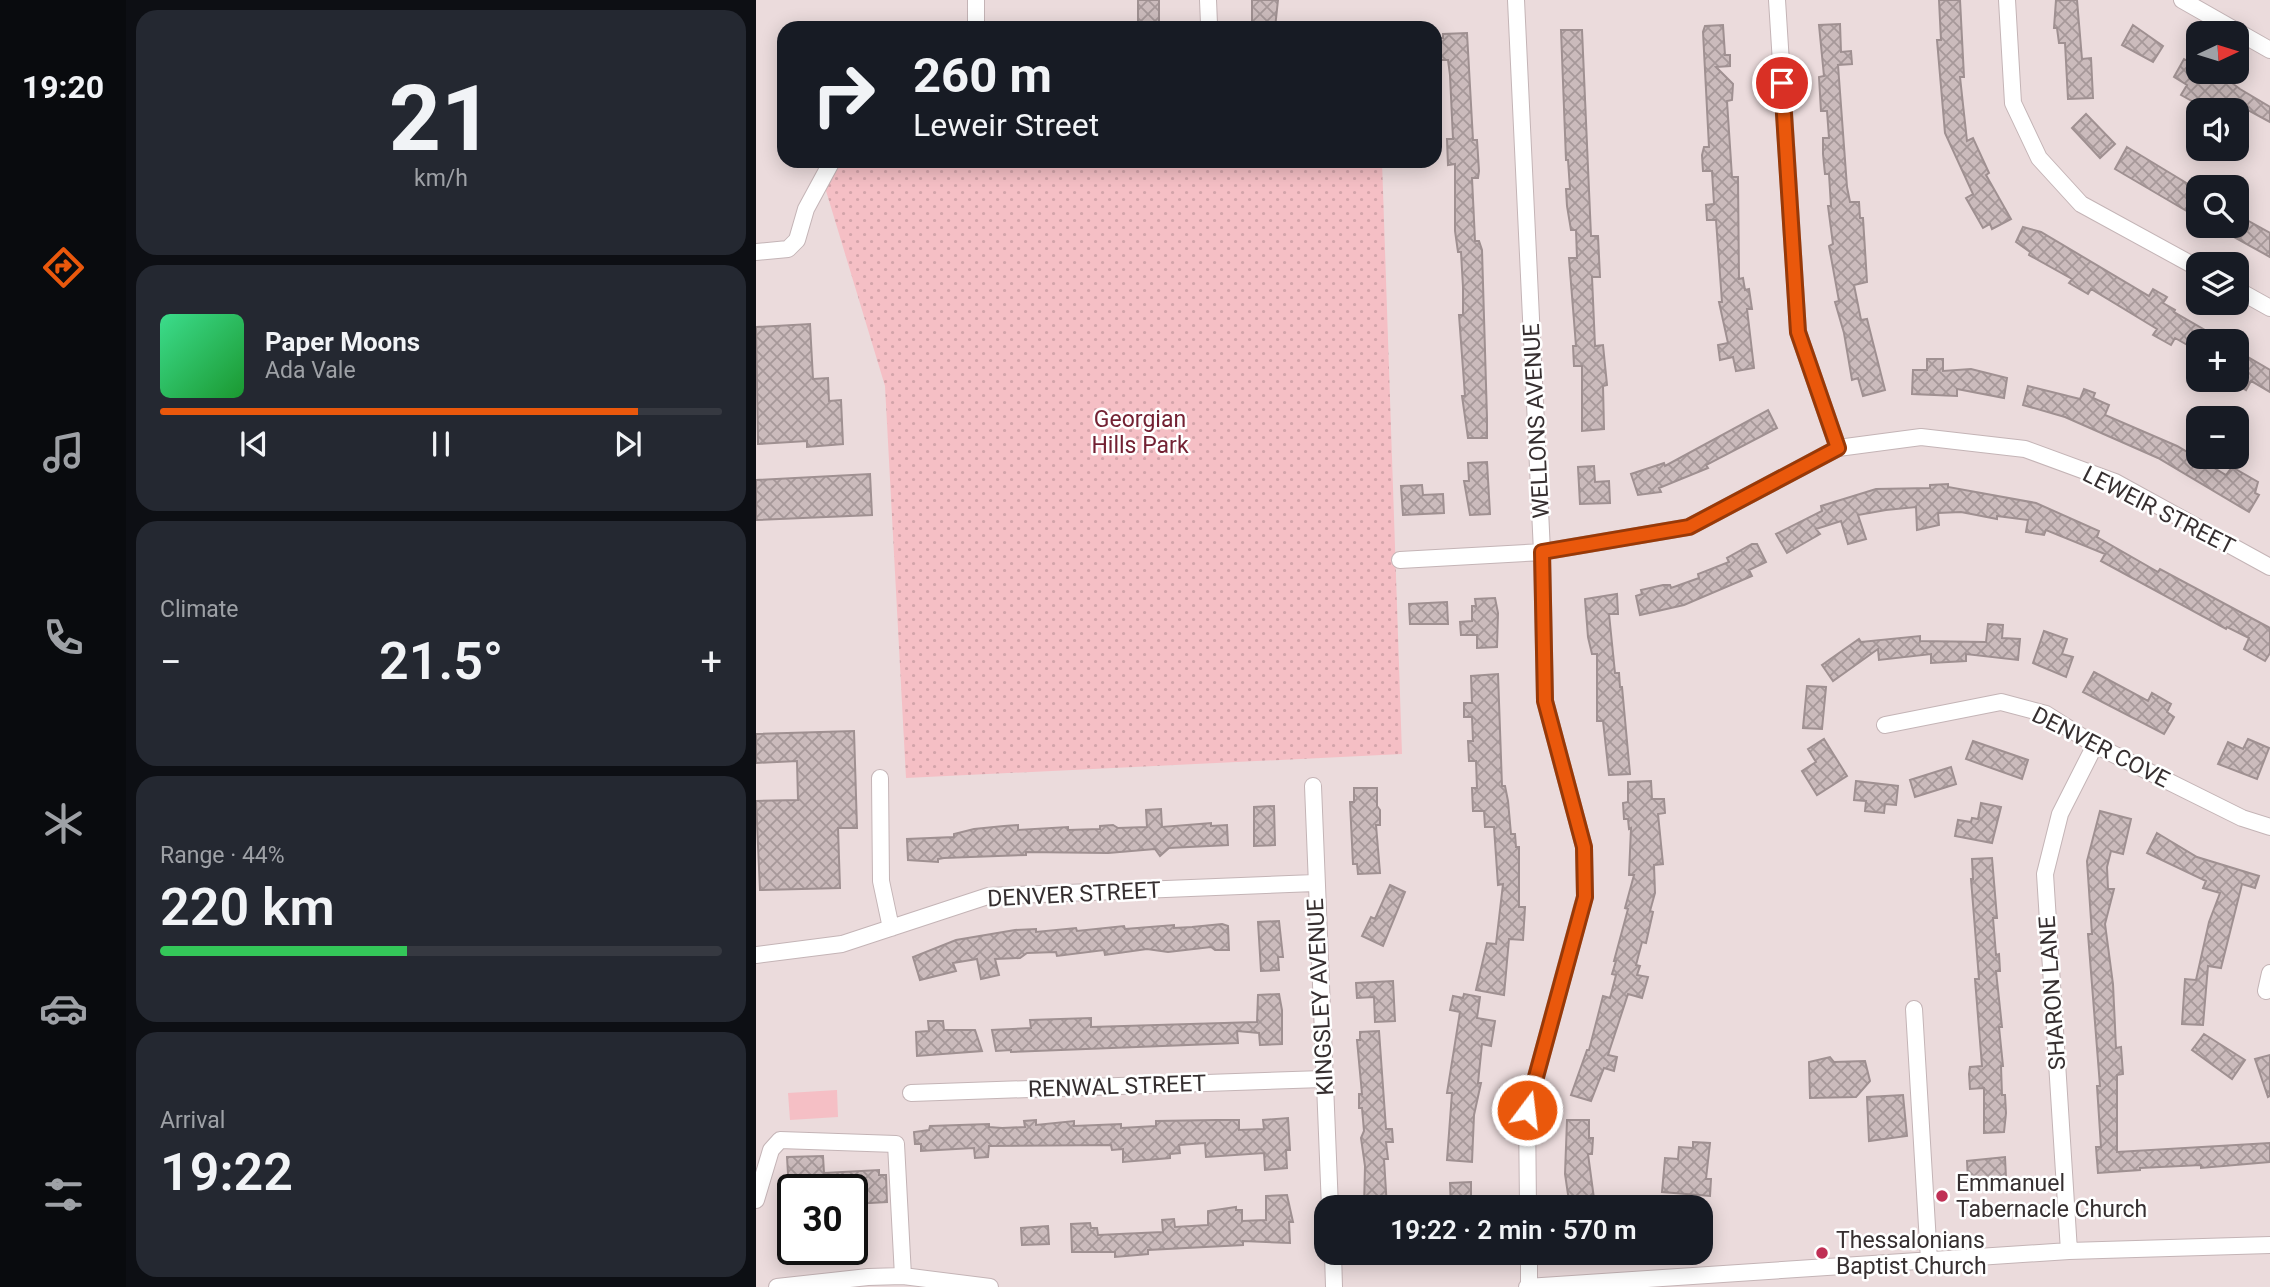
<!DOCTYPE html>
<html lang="en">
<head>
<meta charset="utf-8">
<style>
  body { margin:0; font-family:Roboto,sans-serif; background:#242831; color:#f1f3f6; height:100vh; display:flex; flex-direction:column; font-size:26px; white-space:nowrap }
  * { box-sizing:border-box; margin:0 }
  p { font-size:23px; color:#9ea1a6 }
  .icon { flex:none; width:38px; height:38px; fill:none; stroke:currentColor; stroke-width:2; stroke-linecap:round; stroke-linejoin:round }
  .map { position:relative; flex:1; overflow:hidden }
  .panel { display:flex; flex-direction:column; gap:10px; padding:10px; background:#0d0f14; width:630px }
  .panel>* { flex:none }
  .hud { position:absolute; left:21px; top:21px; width:665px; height:147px; border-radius:21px; box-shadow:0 4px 18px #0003; background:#171b24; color:#f1f3f6; overflow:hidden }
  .needle { width:46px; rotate:86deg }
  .fabs { position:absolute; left:1430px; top:21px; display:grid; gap:14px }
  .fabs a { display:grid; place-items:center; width:63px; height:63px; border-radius:14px; background:#171b24; box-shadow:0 4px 18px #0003; font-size:35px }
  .speed { position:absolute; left:21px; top:1174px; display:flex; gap:14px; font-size:35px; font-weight:700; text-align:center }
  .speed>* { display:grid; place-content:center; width:91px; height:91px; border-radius:50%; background:#171b24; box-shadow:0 4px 18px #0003; line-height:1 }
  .speed .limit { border:4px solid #111; border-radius:10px; background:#fff; color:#111 }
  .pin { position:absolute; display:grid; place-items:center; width:60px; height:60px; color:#fff; margin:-30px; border:4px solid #fff; border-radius:50%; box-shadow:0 2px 7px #0007 }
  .me { position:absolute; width:77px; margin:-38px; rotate:15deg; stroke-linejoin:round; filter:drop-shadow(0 0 5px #0008) }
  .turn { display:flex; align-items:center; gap:24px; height:147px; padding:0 21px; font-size:32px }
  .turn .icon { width:91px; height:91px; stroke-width:2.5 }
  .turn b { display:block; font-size:49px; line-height:60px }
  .big { font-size:52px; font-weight:600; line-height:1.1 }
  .panel .card { flex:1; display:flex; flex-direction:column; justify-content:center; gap:10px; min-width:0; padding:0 24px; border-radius:21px; background:#242831 }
  .panel .dial { align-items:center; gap:0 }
  .dial b { font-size:91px; line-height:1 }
  .song { display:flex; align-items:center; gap:21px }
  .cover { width:84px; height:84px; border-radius:10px; background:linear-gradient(135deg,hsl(150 70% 55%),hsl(130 70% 35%)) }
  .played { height:7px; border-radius:4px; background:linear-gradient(90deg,#ea580c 85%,#363941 85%) }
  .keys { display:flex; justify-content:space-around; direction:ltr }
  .heat { display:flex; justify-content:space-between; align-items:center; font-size:38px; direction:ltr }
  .charge { height:10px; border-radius:5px; background:linear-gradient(90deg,#34c759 44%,#363941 0) }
  .trip { position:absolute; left:558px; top:1195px; width:399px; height:70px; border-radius:21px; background:#171b24; box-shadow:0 4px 18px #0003; font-weight:600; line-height:70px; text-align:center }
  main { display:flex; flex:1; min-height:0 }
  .dock { display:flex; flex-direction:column; width:126px; justify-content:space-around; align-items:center; background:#090b0e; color:#9ea1a6 }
  .dock .icon { width:49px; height:49px }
  .dock .current { color:#ea580c }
  .dock b { font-size:32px; color:#f1f3f6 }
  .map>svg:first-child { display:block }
</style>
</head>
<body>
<main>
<nav class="dock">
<b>19:20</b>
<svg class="icon current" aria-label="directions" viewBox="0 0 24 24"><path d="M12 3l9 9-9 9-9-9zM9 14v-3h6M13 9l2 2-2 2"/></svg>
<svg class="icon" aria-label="music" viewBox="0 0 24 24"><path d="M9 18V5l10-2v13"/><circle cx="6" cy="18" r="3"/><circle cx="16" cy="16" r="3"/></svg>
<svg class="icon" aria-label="phone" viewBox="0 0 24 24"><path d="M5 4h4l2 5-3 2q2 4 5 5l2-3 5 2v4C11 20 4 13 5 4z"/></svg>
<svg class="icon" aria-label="climate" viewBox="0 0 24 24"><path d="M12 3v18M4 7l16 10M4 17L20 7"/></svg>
<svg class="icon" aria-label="car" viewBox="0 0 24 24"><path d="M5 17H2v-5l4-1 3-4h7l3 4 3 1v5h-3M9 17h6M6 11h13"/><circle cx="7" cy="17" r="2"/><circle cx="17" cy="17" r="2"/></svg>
<svg class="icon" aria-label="filters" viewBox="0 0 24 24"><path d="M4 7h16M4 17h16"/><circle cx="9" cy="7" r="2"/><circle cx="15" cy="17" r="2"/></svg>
</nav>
<section class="panel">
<div class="card dial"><b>21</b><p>km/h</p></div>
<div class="card">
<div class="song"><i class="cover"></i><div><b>Paper Moons</b><p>Ada Vale</p></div></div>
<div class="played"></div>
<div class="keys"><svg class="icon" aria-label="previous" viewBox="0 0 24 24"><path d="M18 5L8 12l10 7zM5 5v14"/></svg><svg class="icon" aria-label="pause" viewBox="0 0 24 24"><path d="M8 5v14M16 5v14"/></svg><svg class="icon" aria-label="next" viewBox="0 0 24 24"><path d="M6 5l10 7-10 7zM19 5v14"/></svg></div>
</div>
<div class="card"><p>Climate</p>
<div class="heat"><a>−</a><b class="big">21.5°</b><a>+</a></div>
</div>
<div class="card"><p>Range · 44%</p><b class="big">220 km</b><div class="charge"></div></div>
<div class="card"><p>Arrival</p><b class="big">19:22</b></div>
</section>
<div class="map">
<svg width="1514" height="1287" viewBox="0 0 1514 1287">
  <defs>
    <pattern id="grass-dots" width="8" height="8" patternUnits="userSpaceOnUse" patternTransform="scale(1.75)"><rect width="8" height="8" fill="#f5bfc5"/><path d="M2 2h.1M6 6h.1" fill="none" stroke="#d3a4aa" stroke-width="1.8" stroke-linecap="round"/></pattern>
    <pattern id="building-cross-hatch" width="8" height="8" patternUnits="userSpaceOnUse" patternTransform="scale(1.75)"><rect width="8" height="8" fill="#cbbbbc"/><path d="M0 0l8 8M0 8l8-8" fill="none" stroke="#a69899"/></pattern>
  </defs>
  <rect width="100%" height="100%" fill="#ebdbdc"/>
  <path fill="url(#grass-dots)" d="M61,161H626L646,754L150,778L129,386Z"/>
  <path fill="#f5bfc5" d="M81,1090L82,1117L34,1120L32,1093Z"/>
  <path fill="url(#building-cross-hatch)" stroke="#9f9091" stroke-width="2" d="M382,0H403V25H382Z
    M496,0H522L519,28H496Z
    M1183,0H1204L1208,77H1204L1211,141L1217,138L1233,173L1230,175L1255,219L1236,229L1234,224L1227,228L1210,198L1217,194L1189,133L1181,40H1185Z
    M1300,0H1321L1326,59L1335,58L1337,98L1312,99L1309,43H1303L1301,28H1298Z
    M1084,24L1085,52L1095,51L1096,64L1082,65L1091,187L1094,202H1103L1104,218H1107L1111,282L1098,285L1105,320L1111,319L1129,390L1107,396L1102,378L1096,380L1088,333L1079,302L1083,301L1073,246L1077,244L1072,206H1075L1073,174H1069L1067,154V138H1073L1071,111H1065L1063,77L1068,76L1063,25Z
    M967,25L969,55H974V66L960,67L977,84L976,100L971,101L976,177H982L983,279L987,278L989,290L993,289L996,309H991L998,368L980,371L977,357L964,360L962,345L972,343L963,302H966L960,220H951L950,205L958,204L956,171H947L946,155L948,147H953L947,32L949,26Z
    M1377,25L1407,46L1397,62L1366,45Z
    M805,30H826L835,236H842L844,277H836L839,346L847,345L851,385L847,386L848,429L826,431V366H818L817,346H820L813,258H821L820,230H815L811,206L810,189H814L812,160H810Z
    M711,33L717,140H721L723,171L722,178H716L719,241H723L726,250L731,418V438H712L706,396H709L703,315H707V287L705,252H702L699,231V164L692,165L691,139H697L694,75L692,60H679V38H687V34Z
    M1428,59L1442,67V72H1463L1477,80L1476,83L1484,89L1514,107V122L1492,110L1489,116L1480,110H1452L1425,95L1431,85L1418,77Z
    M1330,114L1359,144L1344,158L1316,128Z
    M1371,147L1442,190V199L1434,213L1359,169Z
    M1480,214L1514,233V257L1458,226H1480Z
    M1267,227L1285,232L1393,296L1397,289L1411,297L1407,303L1419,310L1418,312L1468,341H1442V351L1419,338L1415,345L1397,335L1401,329L1335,289L1332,294L1313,283L1316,279L1273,255L1274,252L1260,242Z
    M54,324L57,379L72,378L73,401L85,400L87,444L51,447V441L2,444L0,327Z
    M1480,350L1514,370V392L1495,381L1490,390L1475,381L1480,380Z
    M1171,359H1187V371L1215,369L1251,378L1248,398L1201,389V396L1156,394L1157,370H1171Z
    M1272,386L1324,399L1328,389L1339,393L1337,398L1353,405L1349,415L1421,446L1470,475L1476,467L1502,482L1499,493L1503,495L1493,512L1402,458L1309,417L1267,405Z
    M1012,410L1021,428L950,465L952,468L903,488L905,492L882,495L875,474L908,463L909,466Z
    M731,462L734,514L714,515L708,481H713L712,463Z
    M838,466L839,482L853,481L854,503L824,504L822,467Z
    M114,474L116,515L0,520V480Z
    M1192,484V487L1280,503L1343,531L1341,537L1402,572L1404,569L1514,628V653L1509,661L1488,649L1493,638L1471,627L1470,629L1345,561L1349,554L1290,530L1288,535L1270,532L1272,520L1241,516V519L1205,512L1182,513L1183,525L1161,530L1160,507L1130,510L1102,515L1110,539L1092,544L1085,521L1060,529L1064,534L1031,553L1020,534L1066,511L1065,506L1120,489L1174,488V485Z
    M666,485L667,495L687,494L688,513L647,515L645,486Z
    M996,544H1001L1010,562L993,570L996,576L928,605L884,615L880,596L886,594L885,590L907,585H914L915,588L943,578L942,574L973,562L971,558Z
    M861,594L862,614H853L859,673H863L864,687H866L874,774L853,775L847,721H841V654H836L832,637L829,599Z
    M739,598L742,613L741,647L721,648V635H705L704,622L716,621V606H720L719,599Z
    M691,602L692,624H654L653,604Z
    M1232,624L1247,625L1246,638L1264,639L1262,660L1210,654V661L1175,663V654L1123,660L1122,649L1077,681L1066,665L1103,639L1105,642L1164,636V641L1230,642Z
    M1288,631L1311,639L1306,654L1317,657L1310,677L1277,663Z
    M1338,672L1392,701L1396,693L1415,704L1411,712L1418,717L1408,734L1327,692Z
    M742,674L746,786H749L752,801L755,834H759L760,847H763V907H769L767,940L753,939L748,995L720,990L731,943L740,944L747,884L742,885L738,827H729L728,811H717L716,788H721L720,761H713L712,741H717L716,717H708V703H716L715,676Z
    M1051,686L1070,687L1066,729L1047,728Z
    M98,731L101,828H82L84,888L4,890L0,801L42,800L41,761L0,763V734Z
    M1068,739L1091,776L1061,795L1046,771L1060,762L1052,749Z
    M1492,739L1513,748L1501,779L1462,764L1472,742L1487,749Z
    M1217,741L1272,760L1266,779L1210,759Z
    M1195,767L1200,784L1159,797L1154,780Z
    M895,781L896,799H908L909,813L902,814L907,864L898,865L899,893L894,911L897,912L890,943L886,942L880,965L884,966L881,975L892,977L886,998L872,994L852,1055L861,1057L858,1071L848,1068L835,1101L815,1095L831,1050H833L847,996L854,998L860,975L856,974L860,961H858L872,909L869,908L878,875H873L875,828L873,829L872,819H868L867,803L872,802V782Z
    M1100,781L1142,786L1140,805L1129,804L1128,813L1109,811L1110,801L1098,800Z
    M598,788H621V806L624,810V825H620L624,873L602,874L601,864H597L594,802H598Z
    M1225,803L1245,807L1236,843L1199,836L1202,820L1215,822L1216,818L1222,819Z
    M518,806L519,845L498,846V807Z
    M405,809L406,827L455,823V826L471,825L472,845L413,848L404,856L399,849L352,853L270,852V855L188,858L182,859V862L152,860L151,839L198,837V834L218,829L248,826L262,825V830L312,827V830L344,829V826L357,825L362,828L391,827L390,810Z
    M1344,811L1375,819L1367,854L1355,851L1351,867L1352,889H1358L1349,924L1357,984L1360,1048L1365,1047L1367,1074L1361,1075V1152L1514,1143V1162L1445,1168V1165L1384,1168V1170L1342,1173L1340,1147H1345L1341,1086H1344L1332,934H1336L1331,861Z
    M1401,833L1441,857L1503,876L1499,888L1486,884L1465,968L1452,966L1447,1025L1426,1024L1429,979L1440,980L1453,922L1464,893L1447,888L1450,881L1391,853Z
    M1236,858L1241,918H1237L1240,955L1243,954L1244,971H1240L1246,1027H1243L1247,1066H1245L1246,1095H1249L1250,1113L1248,1132L1228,1133V1088L1214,1089L1213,1074L1214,1067L1226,1066L1219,979H1223L1215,879H1217L1216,859Z
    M634,885L649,892L627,946L606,936L615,917L619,919Z
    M523,921L527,957H522L523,970L505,971L502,922Z
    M466,924L472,926L473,950H459L455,947L412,952L391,949L349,955L348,950L301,956L300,952L271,953L264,958L239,959L243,975L225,979L221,959L197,963L200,971L164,980L157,957L200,940L259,930L280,929V932L320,928L321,931L368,926L369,929L418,925V928L436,927Z
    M637,981L639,1021L619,1022L618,997L601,998L600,983Z
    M523,994L526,1010V1044L504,1045L503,1033L481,1031L482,1043L255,1052V1050L240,1051L236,1030L275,1028L274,1020L335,1018V1027L501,1022L502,995Z
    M708,994L724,997L721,1018L739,1021L735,1046L726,1044L722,1083H725L718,1115L716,1162L691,1160L696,1093H691L704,1012L694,1010L697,996L707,998Z
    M172,1021H187L188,1030H219L226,1051L161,1056L160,1032L173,1031Z
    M623,1031L630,1129H636L637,1142H630L632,1159H628L631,1208H608L609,1166L605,1138L608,1131L606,1108H603V1094H606L601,1040H604V1032Z
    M1448,1034L1489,1060L1476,1079L1436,1050Z
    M1514,1055V1096L1512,1097L1499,1059Z
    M1074,1057L1078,1062L1109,1061L1114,1081L1100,1097L1054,1098L1053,1062Z
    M1147,1095L1151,1136L1113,1141L1111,1097Z
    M532,1118L534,1150H530L531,1168L509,1170L508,1153L450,1157L449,1143L423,1145L424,1153L414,1154V1158L367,1162V1149L356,1150L355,1145L233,1146L232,1157L219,1158L218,1148L165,1151V1144H159L158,1132L173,1130L174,1126L233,1124V1127L246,1128L269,1127L268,1121L280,1120V1125L318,1121V1126L365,1124V1128L400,1126V1121L460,1120H483V1130L508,1129L507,1120Z
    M811,1120H833V1138H837L836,1154H832L839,1206L836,1208H814L809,1174Z
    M937,1142L954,1143L950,1179H955L954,1196L906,1192L909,1158L922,1159L923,1147L937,1148Z
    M67,1156L68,1173L123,1170V1175H130L131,1202L96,1204V1190H33L31,1157Z
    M1249,1157L1250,1178L1212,1180L1211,1161Z
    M715,1182V1208H695L694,1183Z
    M531,1195L537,1222H533L534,1243L487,1241V1245L392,1250V1254L359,1257V1252H316L315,1224L334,1223L335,1228H341L342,1235L407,1232L406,1220L418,1219L419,1227L452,1225V1211L480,1207V1210H486V1221L510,1220V1196Z
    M292,1226L293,1244L266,1245L265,1228Z"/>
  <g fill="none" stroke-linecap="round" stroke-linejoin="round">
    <g stroke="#c4b4b6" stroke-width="18">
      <path id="minor" d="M220,0V28
        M452,0L453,24
        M760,0L786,552L789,701L828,847L829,896L771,1110L772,1208
        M1021,0L1042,332L1082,448
        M1251,0L1257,103L1283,158L1325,204L1442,268
        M1426,0L1514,50
        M0,252L32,249L41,240L50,209L76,161
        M1480,289L1514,308
        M644,560L786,552L933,527L1082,448L1165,437L1269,449L1359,482L1514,567
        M1129,725L1245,702L1290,714L1339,745L1486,818L1514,827
        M124,778L125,881L135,928
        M557,786L574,1208
        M0,955L86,944L232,896L559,883
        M1510,991L1514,973
        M1158,1009L1173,1260
        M155,1093L567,1079
        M0,1200L15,1150L24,1140L140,1144L147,1276
        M1313,1251L1289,874L1304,814L1339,745
        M577,1253L578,1287
        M773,1253V1287
        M21,1287L112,1277L147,1276L234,1287
        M771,1287L1313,1251L1514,1245"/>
    </g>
    <use href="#minor" stroke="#fff" stroke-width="16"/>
  </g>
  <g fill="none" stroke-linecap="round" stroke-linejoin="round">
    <g stroke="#983908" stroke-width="18">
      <path id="route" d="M771,1110L829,897L828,847L789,701L786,552L933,527L1082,448L1042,332L1026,83"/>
    </g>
    <use href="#route" stroke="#ea580c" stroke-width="12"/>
  </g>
  <g fill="#c03055" stroke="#fff" stroke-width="2.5">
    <circle cx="1186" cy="1196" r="7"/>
    <circle cx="1066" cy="1253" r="7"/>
  </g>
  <g text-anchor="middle" stroke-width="5" stroke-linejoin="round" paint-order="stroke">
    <g font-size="23" fill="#732133" stroke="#fff">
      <text x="384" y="427">Georgian<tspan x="384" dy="26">Hills Park</tspan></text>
    </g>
    <g font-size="23" fill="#362f30" stroke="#fff">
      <text transform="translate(780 421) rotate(-93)" y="8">WELLONS AVENUE</text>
      <text transform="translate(1403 510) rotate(27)" y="8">LEWEIR STREET</text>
      <text transform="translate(1345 747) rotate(27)" y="8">DENVER COVE</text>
      <text transform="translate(318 894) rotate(-3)" y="8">DENVER STREET</text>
      <text transform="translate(1296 993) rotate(-94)" y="8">SHARON LANE</text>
      <text transform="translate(564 997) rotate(-93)" y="8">KINGSLEY AVENUE</text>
      <text transform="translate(361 1086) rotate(-2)" y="8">RENWAL STREET</text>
    </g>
    <g font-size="23" fill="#362f30" stroke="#fff" text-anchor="start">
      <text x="1200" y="1191">Emmanuel<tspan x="1200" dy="26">Tabernacle Church</tspan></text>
      <text x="1080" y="1248">Thessalonians<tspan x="1080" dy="26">Baptist Church</tspan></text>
    </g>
  </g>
</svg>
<div class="fabs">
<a><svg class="needle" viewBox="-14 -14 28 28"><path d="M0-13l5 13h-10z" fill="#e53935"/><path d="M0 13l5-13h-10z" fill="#9ea1a6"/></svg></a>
<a><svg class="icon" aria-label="sound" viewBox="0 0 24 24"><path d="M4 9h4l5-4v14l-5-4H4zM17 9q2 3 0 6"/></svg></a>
<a><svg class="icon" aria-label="search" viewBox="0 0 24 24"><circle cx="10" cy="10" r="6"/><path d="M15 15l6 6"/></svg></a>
<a><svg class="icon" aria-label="layers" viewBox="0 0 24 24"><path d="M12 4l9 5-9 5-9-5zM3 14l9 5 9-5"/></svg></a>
<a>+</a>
<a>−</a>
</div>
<div class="speed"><div class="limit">30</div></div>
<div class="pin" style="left:1026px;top:83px;background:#d93025"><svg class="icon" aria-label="arrive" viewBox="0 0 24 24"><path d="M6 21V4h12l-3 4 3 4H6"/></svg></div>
<svg class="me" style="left:771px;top:1110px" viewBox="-20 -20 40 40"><circle r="17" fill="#ea580c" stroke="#fff" stroke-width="3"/><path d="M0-11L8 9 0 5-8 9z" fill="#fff"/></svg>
<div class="trip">19:22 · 2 min · 570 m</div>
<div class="hud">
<div class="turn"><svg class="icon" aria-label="right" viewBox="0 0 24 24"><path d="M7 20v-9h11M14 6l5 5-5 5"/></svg><div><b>260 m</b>Leweir Street</div></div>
</div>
</div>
</main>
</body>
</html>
